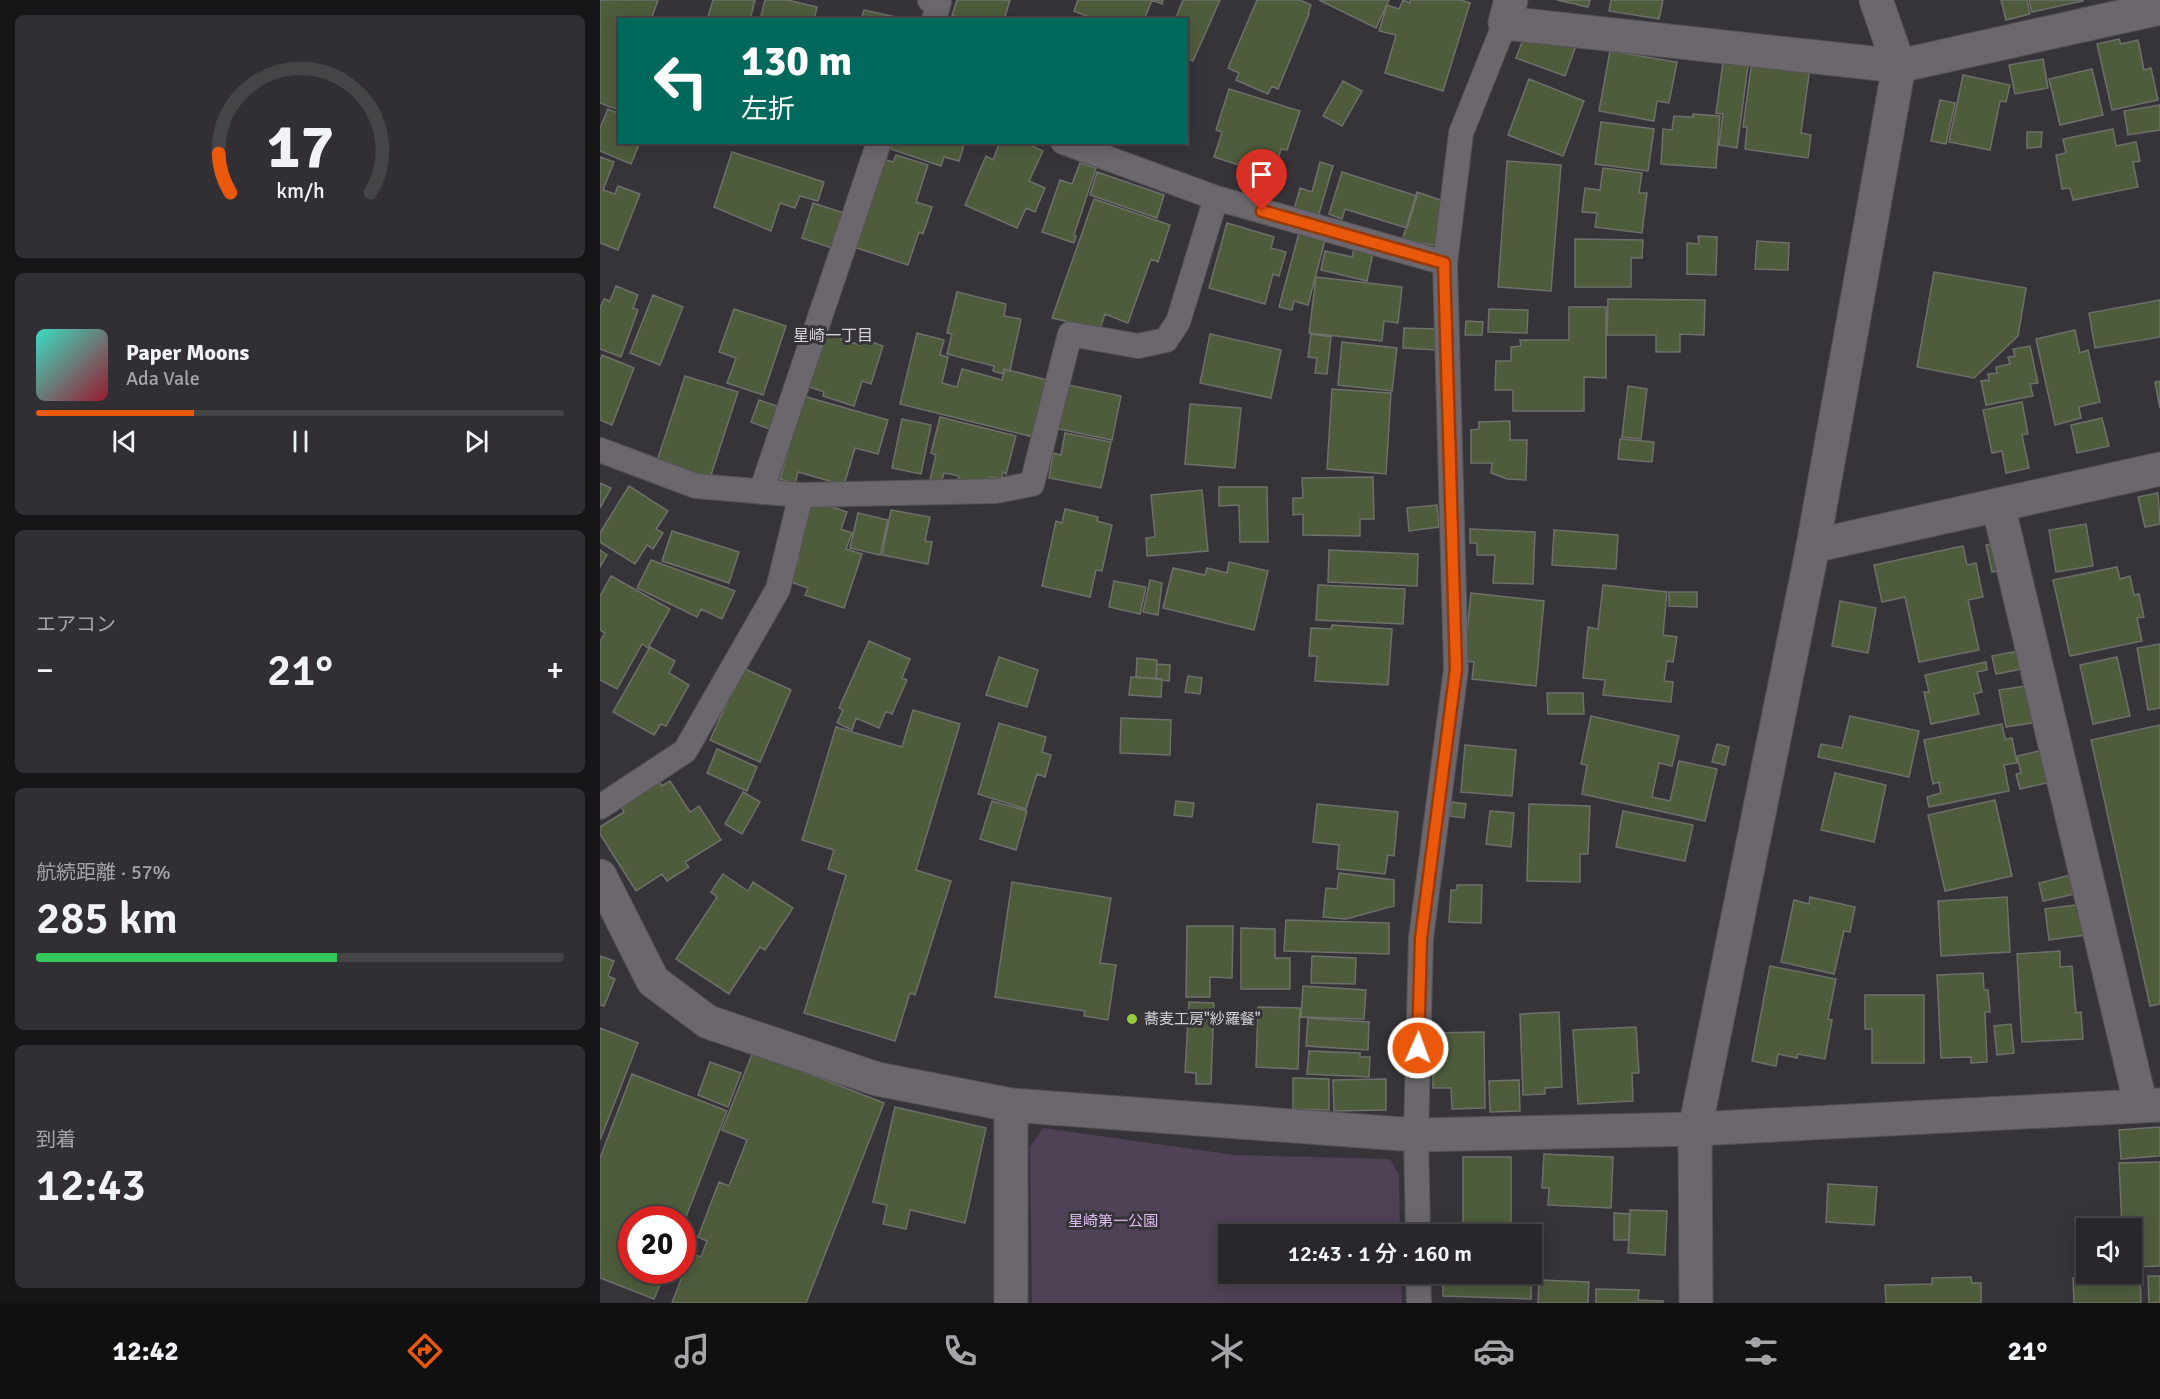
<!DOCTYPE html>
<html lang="ja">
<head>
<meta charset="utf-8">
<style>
  body { margin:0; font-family:Signika,"Noto Sans JP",sans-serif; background:#312f33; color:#f1f3f6; height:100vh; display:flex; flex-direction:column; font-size:22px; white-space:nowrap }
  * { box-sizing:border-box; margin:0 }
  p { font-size:20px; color:#a5a5a9 }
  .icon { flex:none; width:33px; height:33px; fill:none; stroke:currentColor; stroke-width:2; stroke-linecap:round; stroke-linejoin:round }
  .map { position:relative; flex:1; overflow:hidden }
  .side { display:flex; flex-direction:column; gap:15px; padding:15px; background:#171518; width:600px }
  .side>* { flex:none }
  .banner { position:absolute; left:18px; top:18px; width:570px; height:126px; border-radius:0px; box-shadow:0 3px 15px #0003,0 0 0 2px #454447; background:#00695c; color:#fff; overflow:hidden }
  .controls { position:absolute; left:1476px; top:1218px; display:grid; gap:12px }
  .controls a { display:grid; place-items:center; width:66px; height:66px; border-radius:0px; background:#29272b; box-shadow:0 3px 15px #0003,0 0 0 2px #454447; font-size:30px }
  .speed { position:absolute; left:18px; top:1206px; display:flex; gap:12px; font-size:30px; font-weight:700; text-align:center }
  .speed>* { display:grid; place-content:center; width:78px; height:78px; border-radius:50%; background:#29272b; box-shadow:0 3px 15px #0003,0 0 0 2px #454447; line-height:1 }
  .speed .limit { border:9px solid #d22; background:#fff; color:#111 }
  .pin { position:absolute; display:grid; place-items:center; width:51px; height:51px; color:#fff; margin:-62px -26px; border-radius:50% 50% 50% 0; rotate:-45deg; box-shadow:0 0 6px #0007 }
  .pin .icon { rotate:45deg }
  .me { position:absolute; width:66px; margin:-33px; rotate:2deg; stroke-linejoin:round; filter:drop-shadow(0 0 4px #0008) }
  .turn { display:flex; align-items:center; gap:21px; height:126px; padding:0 24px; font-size:27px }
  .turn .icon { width:78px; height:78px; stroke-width:2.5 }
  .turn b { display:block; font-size:42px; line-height:51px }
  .big { font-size:45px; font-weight:600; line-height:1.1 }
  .side .tile { flex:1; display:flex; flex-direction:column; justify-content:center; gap:9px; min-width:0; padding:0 21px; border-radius:9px; background:#312f33 }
  .side .dial { align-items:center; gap:0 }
  .dial svg { height:156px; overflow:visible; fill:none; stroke:#454447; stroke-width:7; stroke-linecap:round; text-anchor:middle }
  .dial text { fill:#f1f3f6; stroke:none }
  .song { display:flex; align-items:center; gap:18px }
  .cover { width:72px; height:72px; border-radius:9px; background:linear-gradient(135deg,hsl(170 70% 55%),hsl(350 70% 35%)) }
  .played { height:6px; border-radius:3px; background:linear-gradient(90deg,#ea580c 30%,#454447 30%) }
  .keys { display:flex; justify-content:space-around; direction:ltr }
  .heat { display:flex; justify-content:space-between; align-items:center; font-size:33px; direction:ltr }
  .charge { height:9px; border-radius:4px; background:linear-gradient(90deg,#34c759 57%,#454447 0) }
  .trip { position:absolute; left:618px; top:1224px; width:324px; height:60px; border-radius:0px; background:#29272b; box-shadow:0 3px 15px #0003,0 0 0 2px #454447; font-weight:600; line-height:60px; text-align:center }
  .tab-bar { display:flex; height:96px; justify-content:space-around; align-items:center; background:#101011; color:#a5a5a9 }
  .tab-bar .icon { width:42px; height:42px }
  .tab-bar .active { color:#ea580c }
  .tab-bar b { font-size:27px; color:#f1f3f6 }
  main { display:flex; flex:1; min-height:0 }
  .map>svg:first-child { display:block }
</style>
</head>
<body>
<main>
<section class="side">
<div class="tile dial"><svg viewBox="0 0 100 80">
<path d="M14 69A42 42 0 1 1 86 69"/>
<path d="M14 69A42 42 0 0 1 8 49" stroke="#ea580c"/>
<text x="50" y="56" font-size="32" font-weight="700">17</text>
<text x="50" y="72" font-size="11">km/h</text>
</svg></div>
<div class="tile">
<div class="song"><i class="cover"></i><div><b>Paper Moons</b><p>Ada Vale</p></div></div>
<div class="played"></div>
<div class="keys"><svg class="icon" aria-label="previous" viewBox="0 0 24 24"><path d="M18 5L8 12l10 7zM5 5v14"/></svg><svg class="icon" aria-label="pause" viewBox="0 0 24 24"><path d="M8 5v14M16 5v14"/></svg><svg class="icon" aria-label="next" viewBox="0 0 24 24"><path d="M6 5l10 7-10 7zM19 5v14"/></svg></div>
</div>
<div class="tile"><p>エアコン</p>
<div class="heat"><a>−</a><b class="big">21°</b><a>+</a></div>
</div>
<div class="tile"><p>航続距離 · 57%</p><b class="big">285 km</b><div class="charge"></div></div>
<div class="tile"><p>到着</p><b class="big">12:43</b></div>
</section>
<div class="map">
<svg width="1560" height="1303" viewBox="0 0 1560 1303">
  <rect width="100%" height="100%" fill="#373439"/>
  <path fill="#4f4156" d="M443,1128L635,1155L790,1159L799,1175L800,1234H628V1274H801L802,1303H432L430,1147Z"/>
  <path fill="#4e5c3c" stroke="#6d706a" stroke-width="1.5" d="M0,0H58L51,20H20L19,110L0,103Z
    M113,0H155L150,20H107Z
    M165,0H188L217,7L214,20H160Z
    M357,0H410L404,20H367L352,15Z
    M478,0H563L562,4L552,0L544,20H497L474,11Z
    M583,0H620L593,61L586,58V20H575Z
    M657,0H700L711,5L708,14H709L678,89L672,86L668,94L636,80L639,73L628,68Z
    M719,0H789L776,28Z
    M803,0L810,3V0H861L870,3L843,91L785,73L796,35L779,31L787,5L799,9Z
    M957,0H990L988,7Z
    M1011,0H1063L1059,19L1009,11Z
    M1401,0H1427L1430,14L1406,20Z
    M1429,0H1483V1L1432,12Z
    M264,10L309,20H261Z
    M924,37L977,43L965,76L916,58Z
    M1519,39L1521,44L1538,40L1544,70L1551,68L1558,100L1512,110L1497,44Z
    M1010,51L1077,62L1069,103L1057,101L1054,121L999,111Z
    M1124,55L1149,58L1137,148L1119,145L1123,114L1116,113Z
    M1443,59L1448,88L1415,94L1409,65Z
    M1152,61L1210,67L1201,133L1211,135L1208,158L1145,149L1147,127H1143Z
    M1492,69L1503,115L1460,125L1449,79Z
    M1363,75L1410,85L1406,102L1400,101L1390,150L1349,142Z
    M929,79L984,101L963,156L908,135Z
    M743,81L762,91L742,126L723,116Z
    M629,89L700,111L687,150L681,149L673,176L614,157L622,132L616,130Z
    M1340,100L1355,103L1346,144L1331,141Z
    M1560,105V130L1528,135L1524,111Z
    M8,109L20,114V142H40L31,164L0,151V128Z
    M1093,114L1120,116L1116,168L1061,164L1063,129L1072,130L1074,116L1093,117Z
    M1001,122L1054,129L1048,171L995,164Z
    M1513,129L1516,146L1536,142L1540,161L1533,162L1538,187L1473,200L1470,188L1462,189L1456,155L1466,153L1463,139Z
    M1427,132H1442L1441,147L1427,148Z
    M293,142H365L359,161L344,157L341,166L291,149Z
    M400,142H424L443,151L429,181L445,188L435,212L426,208L417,228L365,205L386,156L393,160Z
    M132,152L224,182L218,201L200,196L195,208L180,203L171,231L114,207Z
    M296,155L328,165L316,202L332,207L323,234L319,232L308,265L254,247L283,159L293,162Z
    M0,157L14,162L3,190L15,194L18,186L40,194L18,250L0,243Z
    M907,161L961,165L951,291L898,287Z
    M720,162L733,166L718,217L694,210L700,188L712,192Z
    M480,163L496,168L474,235L476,236L474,243L442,232L460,180L472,184Z
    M1003,168L1042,173L1039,193H1047L1042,233L995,227L997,213L982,212L985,188L1000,190Z
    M497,172L564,195L557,218L490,195Z
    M742,172L817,196L807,228L745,209L742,219L729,214Z
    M817,192L843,201L835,245L802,241Z
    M494,199L570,225L558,262L551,259L528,323L505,314L500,329L452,318Z
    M213,203L244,213L232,248L202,238Z
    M627,223L674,237L671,248L686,252L679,276L673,274L665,304L609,288Z
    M699,233L725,240L708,305L694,301L692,310L679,307Z
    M1098,236L1117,237L1116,275L1087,274V243L1099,244Z
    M975,239L1043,240L1042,258H1031V287H975Z
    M1157,241L1189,243L1188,270L1155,269Z
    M754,249L773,253L767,281L721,270L725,251L752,257Z
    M1334,272L1426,288L1418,336L1374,378L1317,367Z
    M716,277L802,287L798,323L784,321L782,341L709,333Z
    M16,286L38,295L33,308L38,310L21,357L0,349V308L4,299L10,301Z
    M357,292L406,304L404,316L421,319L410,371L404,369L403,374L393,371L394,366L347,354L352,334L347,333Z
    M53,295L83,307L60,365L30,353Z
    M1008,299L1105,300L1104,335L1080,334V352H1056V335H1007Z
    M1560,300V337L1495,348L1489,313Z
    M969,307H1006V378L984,377V411H913V390H895L896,361H911V347L921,346L920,340H969Z
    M134,309L186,326L163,395L127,383L136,358L119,352Z
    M889,309L928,310L927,333L888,332Z
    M866,321L883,322L882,335H865Z
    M804,328L837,329L836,350L803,348Z
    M1475,330L1480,353L1488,350L1500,402L1479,407L1481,418L1455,425L1436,339Z
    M224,333L260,345L263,339L283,346L271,384L262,381L254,406L223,396L224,392L207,386Z
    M317,333L344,340L340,355L348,357L342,383L357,387L362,369L402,380L405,369L447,380L433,437L300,404Z
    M610,334L681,350L671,398L600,383Z
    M711,334L731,337L727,374L715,373L717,358L708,357Z
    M742,342L797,348L792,391L738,385Z
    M1430,346L1438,383L1430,384L1433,396L1386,405L1381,381L1389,380L1388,374L1397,373L1396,367L1410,364L1408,357L1415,356L1413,349Z
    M2,355L34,368L12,425L0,420V360Z
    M85,376L138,392L110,478L57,461Z
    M1560,381V408L1555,382Z
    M464,384L521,396L512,440L454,428Z
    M1028,386L1047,389L1041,439L1022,437Z
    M732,389L791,393L786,474L727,469Z
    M203,396L288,420L278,454L255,448L244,485L198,472L195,483L180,479Z
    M159,400L183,408L175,431L151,422Z
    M1422,402L1428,434L1422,435L1429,468L1406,473L1402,451L1392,453L1383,410Z
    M590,404L641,408L635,468L585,464Z
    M340,417L416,436L406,474L403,472L401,479L390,477L388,485H357L359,476L344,473L341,483L330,480L336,455L331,453Z
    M1502,418L1509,446L1477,453L1471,425Z
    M302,419L331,425L321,474L292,468Z
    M910,421V440H927L926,480L907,479L891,473L892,463H871V430L879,429V422Z
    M465,433L511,442L501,488L449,478L453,453L461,455Z
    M1020,439L1054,442L1052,462L1018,459Z
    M773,477L774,519H760V536L703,535V514L693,515V498H703L702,478Z
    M0,483L11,488L0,508Z
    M29,486L68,511L56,529L63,533L53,549L47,545L35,564L0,542V533Z
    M619,487H667L668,542H640L639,505L619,506Z
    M602,490L608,551L547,556L546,538L555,537L551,495Z
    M1558,493L1560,524L1545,527L1538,497Z
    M211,500L247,512L241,529L252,533L246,549L262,554L244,608L205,595L208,588L191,582L199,558L191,556Z
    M837,505L839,527L809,531L807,508Z
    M465,509L498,517L497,521L512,525L502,571L496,570L490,597L442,586L456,521L462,523Z
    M291,510L330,517L325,541L332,542L328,564L282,555Z
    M258,513L288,520L280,555L250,548Z
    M1486,524L1493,566L1456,572L1449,530Z
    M870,529L935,532L933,584L893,583L895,555H877V543H870Z
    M954,530L1018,535L1016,569L952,565Z
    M72,531L139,552L129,583L62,561Z
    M1400,542L1406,569L1392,572L1386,545Z
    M1363,546L1367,565L1376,563L1383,597L1368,600L1379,650L1319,662L1305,597L1282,602L1274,565Z
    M0,550L7,555L0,567Z
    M729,550L818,554L817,586L728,582Z
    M51,560L135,591L122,619L101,609L97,617L37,588Z
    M629,562L668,571L654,630L563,608L573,568L605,575L607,568L627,573Z
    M1517,567L1520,579L1530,576L1534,595L1539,594L1544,617L1537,618L1542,641L1470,656L1453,580Z
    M11,576L70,609L48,648L42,644L17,689L0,680V642L5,633L0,630V596Z
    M550,580L562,583L558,615L543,612Z
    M514,581L546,587L540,614L509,607Z
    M718,585L805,589L803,624L716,620Z
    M1003,585L1067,592L1063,635L1077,637L1073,662L1067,661L1064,681L1073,682L1071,702L1003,695L1005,680L983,678L988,627L998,629Z
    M1069,592H1097V607L1069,606Z
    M871,593L944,601L936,686L872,679L874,662L864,661Z
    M1240,601L1276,608L1268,653L1232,646Z
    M732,625L792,629L788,685L715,681L717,656H709L711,628L731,629Z
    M269,641L310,659L302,678L307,680L292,714L286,711L279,728L256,718L252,730L237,723L243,710L239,708Z
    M1560,644V708L1548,710L1537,648Z
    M50,647L75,661L69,673L89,685L66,726L61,724L54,735L13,712Z
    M1423,650L1427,668L1396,674L1392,656Z
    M399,657L438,670L427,707L386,695Z
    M1517,657L1530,716L1493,724L1480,665Z
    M537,658L557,660L556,679L536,677Z
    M1386,662L1387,670L1377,672L1382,692L1374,694L1379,714L1331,724L1324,692H1329L1325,675Z
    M557,664L570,665L569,681L556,679Z
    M143,668L191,690L160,762L110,740Z
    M588,676L602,678L600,694L585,692Z
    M531,677L562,679L561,697L529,695Z
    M1432,685L1438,722L1406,727L1399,690Z
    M947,693H983L984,714H948Z
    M313,710L360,724L316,870L351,881L315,995L310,993L295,1041L204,1013L246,875L228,869L234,850L202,840L236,727L302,747Z
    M991,716L1079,736L1072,766L1059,763L1052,797L1070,801L1079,761L1117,769L1105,821L982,794L987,765L981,764Z
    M1250,716L1319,731L1309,777L1218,757L1221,744L1242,748Z
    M521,718L571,720L570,755L520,753Z
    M399,723L446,737L442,752L451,755L445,777L437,774L426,809L378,794Z
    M1402,724L1405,739L1412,738L1417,763L1404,765L1409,791L1329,807L1327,797L1341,793L1339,782L1333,784L1324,740Z
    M1560,725V1004L1550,1006L1491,740Z
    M1117,744L1129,747L1125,765L1112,762Z
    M865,745L916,750L912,796L861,792Z
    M117,749L157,767L147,791L107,773Z
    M1448,749L1455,781L1420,789L1416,774L1421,773L1417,756Z
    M1235,773L1286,785L1274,842L1221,830Z
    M56,777L62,786L70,781L90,812L99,806L121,840L85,862L89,867L67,881L62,874L36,891L0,834V827L24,812L20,805Z
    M143,792L160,802L142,834L125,824Z
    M1395,800L1412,876L1345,891L1328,815Z
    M392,801L427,811L416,850L380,839Z
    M576,801L594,803L592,817L574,815Z
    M852,802L866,804L864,818L850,816Z
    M717,804L798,812L794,856L788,855L785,874L737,869L739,845L713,842Z
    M929,804L990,806L988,854H980V882L927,881Z
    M890,811L914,813L911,847L886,844Z
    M1023,811L1093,825L1085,861L1016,847Z
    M739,873L794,880V906L746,919L723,917L726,888L737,889Z
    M123,874L148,891L153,882L193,908L165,950L160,947L129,994L76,959L117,897L111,892Z
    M1471,875L1475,894L1443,901L1439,883Z
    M412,882L511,898L500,963L516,965L508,1020L484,1016L485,1011L395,997Z
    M857,885H882L881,923L849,922L851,890H857Z
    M1210,897L1255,907L1250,932L1244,931L1234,974L1181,962L1194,900L1209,904Z
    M1407,897L1410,952L1341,956L1338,901Z
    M1482,904L1486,935L1449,940L1445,909Z
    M686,920L789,923V954L684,951Z
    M587,926H633L632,978L610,977V997H586Z
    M641,928L675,929V958H690V989H641Z
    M1460,951V967L1472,966L1476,1013L1481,1012L1483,1039L1422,1042L1417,954Z
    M0,956L14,961L8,976L15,979L4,1006L0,1005Z
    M712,956L756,958L755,984L711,983Z
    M1170,966L1236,979L1228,1019L1232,1020L1225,1059L1198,1054L1197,1058L1178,1054L1176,1066L1152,1061Z
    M1383,973L1384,990H1388L1390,1012H1385L1387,1062L1371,1063V1057L1341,1058L1337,975Z
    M703,986L766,990L764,1019L701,1017Z
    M1265,995H1324V1063H1272V1029H1265Z
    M589,1002L614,1003L611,1084H596V1073L585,1072Z
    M658,1007L700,1008L698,1069L656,1067Z
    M959,1012L962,1087L945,1088V1094L923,1095L920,1014Z
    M708,1018L769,1022L768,1050L706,1046Z
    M1411,1024L1414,1053L1397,1055L1394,1026Z
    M1036,1027L1039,1073H1032L1033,1101L978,1104L973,1030Z
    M0,1028L38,1043L0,1140Z
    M884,1032L885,1108L852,1109L851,1088H833V1033Z
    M709,1051L760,1053V1057H770L769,1077L707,1074Z
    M153,1052L284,1103L206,1303H72L91,1253L101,1257L107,1241L98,1237L119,1182L129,1186L147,1140L122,1130Z
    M110,1062L141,1073L128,1107L98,1095Z
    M32,1074L127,1111L82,1227V1220H32V1270H66L54,1299L0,1278V1158Z
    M693,1078L729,1079V1110L693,1109Z
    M786,1079V1110L734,1111L733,1080Z
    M919,1080L920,1111L890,1112L889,1081Z
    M295,1107L386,1128L365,1223L310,1210L306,1229L283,1224L287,1205L273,1202Z
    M1560,1127V1156L1521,1159L1519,1130Z
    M944,1154L1013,1157L1011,1208L948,1205L949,1188H942Z
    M863,1157H911V1234H863Z
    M1560,1162V1266L1532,1267V1228H1522L1519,1163Z
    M1228,1184L1277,1187L1274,1225L1226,1222Z
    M1030,1210L1067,1211L1065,1255L1028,1253Z
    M1014,1213L1030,1214L1029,1240H1014Z
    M932,1248L931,1299L843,1296V1274H932Z
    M1540,1275L1541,1303H1474L1473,1278Z
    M1548,1276H1560V1303H1549Z
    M1371,1277L1372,1283H1381V1303H1286L1285,1285L1332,1284V1278Z
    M939,1280L989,1282L988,1303H938Z
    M996,1289L1039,1290L1038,1300L1063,1301V1303H996Z"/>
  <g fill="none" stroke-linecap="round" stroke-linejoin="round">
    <g stroke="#545256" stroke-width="26">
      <path id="service" d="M330,0L339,2L334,20
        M463,142L616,198L845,263
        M0,450L96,486L201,495L396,491L432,484L470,334L538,346L566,340L578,322L616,198
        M161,492L279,142
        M0,807L85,751L178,589L201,495
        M818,1234L816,1135L821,938L856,669L845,263L861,133L905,23
        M818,1274L819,1303"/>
    </g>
    <g stroke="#545256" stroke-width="35">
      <path id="minor" d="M911,0L905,23L1299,66L1560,8
        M1398,505L1541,1106
        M1213,546L1560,469
        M0,876L53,981L108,1022L277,1079L411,1105L816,1135L1095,1129L1560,1105
        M411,1303V1105"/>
    </g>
    <g stroke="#545256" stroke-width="35">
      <path id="tertiary" d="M1096,1303L1095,1129L1213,546L1299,66L1276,0"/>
    </g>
    <use href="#service" stroke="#6b676d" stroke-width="24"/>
    <use href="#minor" stroke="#6b676d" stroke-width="33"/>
    <use href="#tertiary" stroke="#6b676d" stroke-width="33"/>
  </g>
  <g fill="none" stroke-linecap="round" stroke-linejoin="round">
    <g stroke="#983908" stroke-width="15">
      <path id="route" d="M662,211L844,263L856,669L821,938L818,1048"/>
    </g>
    <use href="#route" stroke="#ea580c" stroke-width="10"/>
  </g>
  <circle fill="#97cc39" stroke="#373439" stroke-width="2" cx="532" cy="1019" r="6"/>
  <g text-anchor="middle" stroke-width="6" stroke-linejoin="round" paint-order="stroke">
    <g font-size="15" fill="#d3d1d4" stroke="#373439" text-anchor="start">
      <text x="544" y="1024">蕎麦工房"紗羅餐"</text>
    </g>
    <g font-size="15" fill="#debbf0" stroke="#373439">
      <text x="513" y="1226">星崎第一公園</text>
    </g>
    <g font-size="16" fill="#d9d5dc" stroke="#373439">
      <text x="233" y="341">星崎一丁目</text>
    </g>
  </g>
</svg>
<div class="controls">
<a><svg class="icon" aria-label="sound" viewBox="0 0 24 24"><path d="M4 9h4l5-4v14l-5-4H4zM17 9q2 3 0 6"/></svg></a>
</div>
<div class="speed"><div class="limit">20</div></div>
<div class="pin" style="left:662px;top:211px;background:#d93025"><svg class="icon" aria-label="arrive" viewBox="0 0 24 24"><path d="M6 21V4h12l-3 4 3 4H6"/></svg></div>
<svg class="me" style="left:818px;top:1048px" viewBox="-20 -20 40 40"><circle r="17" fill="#ea580c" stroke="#fff" stroke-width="3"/><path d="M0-11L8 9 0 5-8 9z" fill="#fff"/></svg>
<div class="trip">12:43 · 1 分 · 160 m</div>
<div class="banner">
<div class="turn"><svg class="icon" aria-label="left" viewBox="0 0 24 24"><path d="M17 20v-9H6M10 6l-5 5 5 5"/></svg><div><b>130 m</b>左折</div></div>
</div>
</div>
</main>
<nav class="tab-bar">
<b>12:42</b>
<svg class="icon active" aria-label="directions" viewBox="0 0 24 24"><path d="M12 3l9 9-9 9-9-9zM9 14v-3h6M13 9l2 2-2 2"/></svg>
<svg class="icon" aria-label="music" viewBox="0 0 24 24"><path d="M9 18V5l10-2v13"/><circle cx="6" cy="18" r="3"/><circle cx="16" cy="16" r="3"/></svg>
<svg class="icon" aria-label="phone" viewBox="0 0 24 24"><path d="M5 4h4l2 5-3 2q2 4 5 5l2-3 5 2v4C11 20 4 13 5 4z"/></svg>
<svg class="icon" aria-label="climate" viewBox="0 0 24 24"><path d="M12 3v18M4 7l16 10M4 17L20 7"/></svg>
<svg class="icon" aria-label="car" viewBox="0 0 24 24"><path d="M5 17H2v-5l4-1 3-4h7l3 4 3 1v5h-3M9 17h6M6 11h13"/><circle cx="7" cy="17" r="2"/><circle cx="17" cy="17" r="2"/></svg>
<svg class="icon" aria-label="filters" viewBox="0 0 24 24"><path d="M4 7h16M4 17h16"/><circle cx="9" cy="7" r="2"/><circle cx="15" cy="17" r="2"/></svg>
<b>21°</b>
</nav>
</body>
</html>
